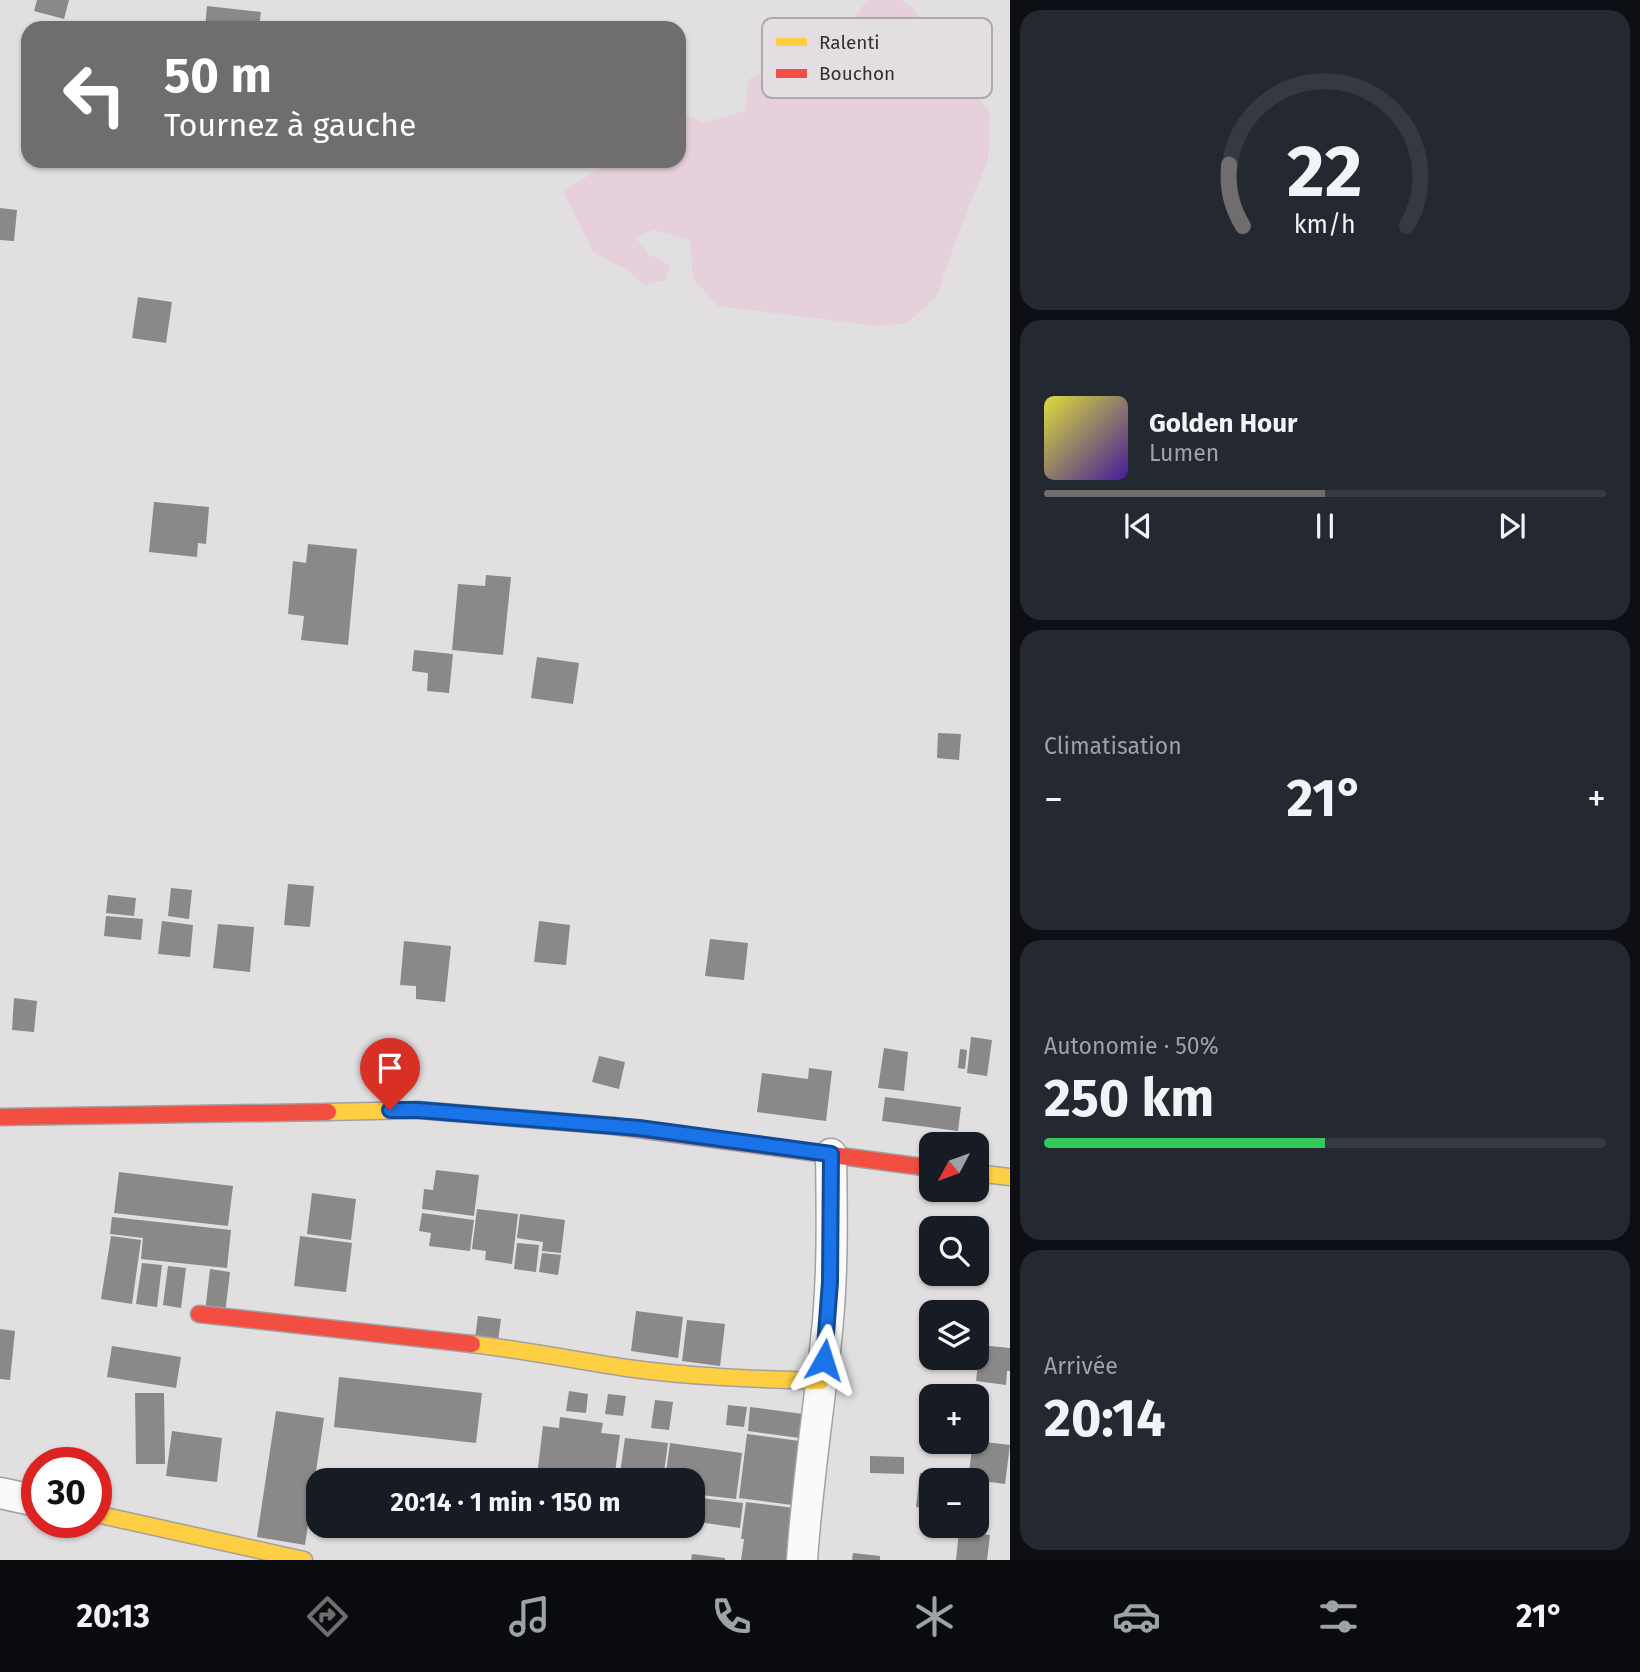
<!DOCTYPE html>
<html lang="fr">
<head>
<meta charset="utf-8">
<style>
  body { margin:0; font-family:"Fira Sans",sans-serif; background:#242831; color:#f1f3f6; height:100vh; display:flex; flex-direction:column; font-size:26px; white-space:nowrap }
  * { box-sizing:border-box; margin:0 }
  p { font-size:23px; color:#9ea1a6 }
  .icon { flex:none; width:38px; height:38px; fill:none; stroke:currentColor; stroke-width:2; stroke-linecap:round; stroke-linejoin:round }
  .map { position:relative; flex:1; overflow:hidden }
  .sheet { display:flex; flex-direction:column; gap:10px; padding:10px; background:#0d0f14; width:630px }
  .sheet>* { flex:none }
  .top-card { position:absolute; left:21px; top:21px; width:665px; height:147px; border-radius:21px; box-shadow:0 2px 5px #0004; background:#706d6f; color:#fff; overflow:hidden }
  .needle { width:46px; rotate:229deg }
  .buttons { position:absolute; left:919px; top:1132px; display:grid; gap:14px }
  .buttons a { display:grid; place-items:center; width:70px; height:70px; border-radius:14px; background:#171b24; box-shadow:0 2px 5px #0004; font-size:35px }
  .speed { position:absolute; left:21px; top:1447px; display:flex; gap:14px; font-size:35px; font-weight:700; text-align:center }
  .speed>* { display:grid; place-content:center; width:91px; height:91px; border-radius:50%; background:#171b24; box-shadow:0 2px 5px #0004; line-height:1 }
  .speed .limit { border:10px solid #d22; background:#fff; color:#111 }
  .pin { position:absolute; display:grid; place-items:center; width:60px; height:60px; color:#fff; margin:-72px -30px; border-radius:50% 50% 50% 0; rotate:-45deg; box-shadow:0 0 7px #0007 }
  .pin .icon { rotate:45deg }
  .me { position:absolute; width:77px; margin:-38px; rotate:6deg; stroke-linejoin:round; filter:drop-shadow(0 0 5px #0008) }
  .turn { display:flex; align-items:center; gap:24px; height:147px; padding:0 28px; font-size:32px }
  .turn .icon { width:91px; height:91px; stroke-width:2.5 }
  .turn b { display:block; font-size:49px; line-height:60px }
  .big { font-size:52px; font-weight:700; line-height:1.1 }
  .sheet .widget { flex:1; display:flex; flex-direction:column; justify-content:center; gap:10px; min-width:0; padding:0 24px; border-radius:21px; background:#242831 }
  .sheet .dial { align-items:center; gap:0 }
  .dial svg { height:182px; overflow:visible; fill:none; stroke:#363941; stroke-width:7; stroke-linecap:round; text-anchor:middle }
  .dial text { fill:#f1f3f6; stroke:none }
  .song { display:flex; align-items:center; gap:21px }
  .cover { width:84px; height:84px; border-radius:10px; background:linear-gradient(135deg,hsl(60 70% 55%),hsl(260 70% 35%)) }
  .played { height:7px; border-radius:4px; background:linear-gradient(90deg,#706d6f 50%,#363941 50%) }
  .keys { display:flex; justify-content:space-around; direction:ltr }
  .heat { display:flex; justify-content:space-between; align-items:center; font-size:38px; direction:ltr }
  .charge { height:10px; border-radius:5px; background:linear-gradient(90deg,#34c759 50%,#363941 0) }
  .trip { position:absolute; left:306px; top:1468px; width:399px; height:70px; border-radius:21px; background:#171b24; box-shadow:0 2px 5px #0004; font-weight:700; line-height:70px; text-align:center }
  .tab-bar { display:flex; height:112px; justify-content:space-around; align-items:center; background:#090b0e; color:#9ea1a6 }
  .tab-bar .icon { width:49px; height:49px }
  .tab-bar .active { color:#706d6f }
  .tab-bar b { font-size:32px; color:#f1f3f6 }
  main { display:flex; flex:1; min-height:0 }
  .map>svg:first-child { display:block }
</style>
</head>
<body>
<main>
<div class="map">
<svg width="1010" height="1560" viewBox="0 0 1010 1560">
  <rect width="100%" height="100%" fill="#e2dfe1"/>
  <path fill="#e5d0db" d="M867,0H901L913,8L937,49L990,112L988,160L968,208L936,297L907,323L877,326L718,306L693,279L690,240L654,230L635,237L648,254L670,265L666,280L645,285L627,270L593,252L563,192L602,167L633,161H679V111L704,123L745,111L749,79L792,62L829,73L849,25Z"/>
  <path fill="#8a8889" d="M37,0H69L64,19L34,11Z
    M207,6L261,12L259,28H205Z
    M0,208L17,210L14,241L0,240Z
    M138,297L172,302L166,343L132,338Z
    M154,502L209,507L206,544L198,543L197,557L149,552Z
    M308,544L357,549L348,645L301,640L304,616L288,614L293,561L306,563Z
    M486,575L511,577L503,655L452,650L458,584L485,586Z
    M414,650L453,654L449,693L427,691L428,673L412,671Z
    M537,657L579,663L573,704L531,698Z
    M938,733L961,734L959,760L937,758Z
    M288,884L314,886L310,927L284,925Z
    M171,888L192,890L189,919L168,916Z
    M108,895L136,898L134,916L106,913Z
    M106,916L143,919L141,940L104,936Z
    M162,921L193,925L190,957L158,954Z
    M539,921L570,925L566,965L534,962Z
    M218,924L254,927L250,972L213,968Z
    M710,939L748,943L744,980L705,976Z
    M404,941L451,946L445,1002L416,999V986L400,985Z
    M14,998L37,1001L34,1032L12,1030Z
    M971,1037L992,1040L987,1076L967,1073Z
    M884,1048L908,1052L904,1091L878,1088Z
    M960,1049L967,1050L965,1069L958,1068Z
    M599,1056L625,1062L619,1089L592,1082Z
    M809,1068L832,1071L826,1121L757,1112L762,1073L808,1079Z
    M885,1097L961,1107L958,1131L882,1121Z
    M436,1170L479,1175L474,1216L422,1209L424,1189L433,1190Z
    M119,1172L233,1186L228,1226L114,1213Z
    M312,1193L356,1199L351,1240L307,1234Z
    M477,1209L518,1214L512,1264L485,1260L486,1251L472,1249Z
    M422,1213L474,1220L470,1251L429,1246L431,1233L419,1231Z
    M520,1214L565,1220L561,1253L542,1251L543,1242L517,1238Z
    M112,1217L231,1230L227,1268L141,1259L143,1238L110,1234Z
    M111,1236L141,1240L132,1304L101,1299Z
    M300,1236L352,1243L346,1292L294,1286Z
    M517,1243L539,1245L536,1272L514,1269Z
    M542,1253L561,1255L558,1275L539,1272Z
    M142,1263L162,1265L157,1307L136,1304Z
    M168,1266L186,1268L181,1308L163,1305Z
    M210,1269L230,1272L225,1314L205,1312Z
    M636,1311L683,1317L678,1358L631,1351Z
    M478,1316L501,1319L498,1341L475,1338Z
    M687,1320L725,1324L720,1366L682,1361Z
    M0,1329L15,1331L10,1380L0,1379Z
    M980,1345L1010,1348V1371H1007L1006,1385L976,1381Z
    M112,1346L181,1357L176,1388L107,1377Z
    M339,1377L482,1393L476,1443L334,1427Z
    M569,1391L588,1394L586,1413L566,1411Z
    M135,1393H164L165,1464H136Z
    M608,1394L626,1396L623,1416L605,1414Z
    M655,1400L673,1402L669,1430L651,1428Z
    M728,1405L747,1407L744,1427L726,1425Z
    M750,1407L803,1414L800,1438L748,1431Z
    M276,1411L324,1418L305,1545L257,1537Z
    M560,1417L603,1423L601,1433L620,1435L614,1480H569L537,1476L543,1426L559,1428Z
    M172,1431L222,1438L217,1482L166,1476Z
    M747,1434L800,1441L792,1505L739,1498Z
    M625,1438L668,1443L663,1480H619Z
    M976,1441L1010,1445L1005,1484L968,1479L973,1442Z
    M670,1443L742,1453L736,1499L693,1494V1480H665Z
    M870,1456L904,1457V1474L870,1473Z
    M920,1473L966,1479V1480H931V1509L916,1507Z
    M701,1498L743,1503L740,1528L698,1522Z
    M746,1502L795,1508L791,1545H788L786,1560H741L744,1539H741Z
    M959,1531L990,1535L987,1560H956Z
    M853,1553L880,1556V1560H852Z
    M692,1554L725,1558V1560H691Z"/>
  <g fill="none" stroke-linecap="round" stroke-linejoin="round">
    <g stroke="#a2a0a1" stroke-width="33">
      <path id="street" d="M0,1493L37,1501
        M802,1560C807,1487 818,1414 826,1341C833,1279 832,1216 831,1154"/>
    </g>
    <g stroke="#a2a0a1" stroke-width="19">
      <path id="slow" d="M328,1112L418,1110L614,1126
        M976,1173L1010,1177
        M472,1344C524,1350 575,1360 627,1368C691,1377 756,1379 821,1381
        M96,1514L304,1560"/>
    </g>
    <g stroke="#a2a0a1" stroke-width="19">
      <path id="jam" d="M0,1117L328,1112
        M614,1126L931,1168
        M199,1314L472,1344"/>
    </g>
    <use href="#street" stroke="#fbfafa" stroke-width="30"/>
    <use href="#slow" stroke="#ffcf43" stroke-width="16"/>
    <use href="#jam" stroke="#f24e42" stroke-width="16"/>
  </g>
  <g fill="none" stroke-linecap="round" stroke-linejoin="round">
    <g stroke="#114b97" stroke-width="18">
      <path id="route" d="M390,1110H418L639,1128L831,1154L830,1282L824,1360"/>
    </g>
    <use href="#route" stroke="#1a73e8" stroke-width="12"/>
  </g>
  <rect x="762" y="18" width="230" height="80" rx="10" fill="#e3dee1" stroke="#aeaaac" stroke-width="2"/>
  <rect x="776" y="38" width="31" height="8" fill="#ffcf43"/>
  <rect x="776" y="69" width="31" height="9" fill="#f24e42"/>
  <g font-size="19" fill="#323031">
    <text x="819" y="49">Ralenti</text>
    <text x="819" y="80">Bouchon</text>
  </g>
</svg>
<div class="buttons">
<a><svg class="needle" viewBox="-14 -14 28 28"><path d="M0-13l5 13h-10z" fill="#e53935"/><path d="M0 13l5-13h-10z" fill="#9ea1a6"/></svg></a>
<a><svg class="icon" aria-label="search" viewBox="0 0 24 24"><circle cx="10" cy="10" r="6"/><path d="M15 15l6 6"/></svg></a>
<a><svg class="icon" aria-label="layers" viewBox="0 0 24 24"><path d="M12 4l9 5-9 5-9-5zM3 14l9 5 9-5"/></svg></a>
<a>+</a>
<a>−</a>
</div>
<div class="speed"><div class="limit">30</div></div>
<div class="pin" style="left:390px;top:1110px;background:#d93025"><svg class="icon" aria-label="arrive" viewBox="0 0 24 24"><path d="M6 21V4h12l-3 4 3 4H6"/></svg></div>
<svg class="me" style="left:824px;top:1360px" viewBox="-20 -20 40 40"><path d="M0-17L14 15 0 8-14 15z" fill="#1a73e8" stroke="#fff" stroke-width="4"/></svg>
<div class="trip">20:14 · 1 min · 150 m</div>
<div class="top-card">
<div class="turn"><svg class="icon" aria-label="left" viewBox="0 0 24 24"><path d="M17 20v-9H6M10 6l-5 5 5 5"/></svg><div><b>50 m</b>Tournez à gauche</div></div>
</div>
</div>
<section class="sheet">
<div class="widget dial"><svg viewBox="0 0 100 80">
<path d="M14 69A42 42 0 1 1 86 69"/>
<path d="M14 69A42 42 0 0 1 8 42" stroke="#706d6f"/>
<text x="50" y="56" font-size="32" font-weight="700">22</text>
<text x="50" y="72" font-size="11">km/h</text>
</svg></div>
<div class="widget">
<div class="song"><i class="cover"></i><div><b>Golden Hour</b><p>Lumen</p></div></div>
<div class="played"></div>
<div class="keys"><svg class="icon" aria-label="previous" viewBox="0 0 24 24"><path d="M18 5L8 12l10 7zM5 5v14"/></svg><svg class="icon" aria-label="pause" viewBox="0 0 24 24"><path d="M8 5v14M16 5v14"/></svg><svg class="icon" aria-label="next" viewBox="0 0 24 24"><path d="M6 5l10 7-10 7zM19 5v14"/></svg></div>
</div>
<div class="widget"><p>Climatisation</p>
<div class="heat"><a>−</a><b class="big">21°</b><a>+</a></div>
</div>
<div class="widget"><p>Autonomie · 50%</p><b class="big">250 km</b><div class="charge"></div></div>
<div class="widget"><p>Arrivée</p><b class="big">20:14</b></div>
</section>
</main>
<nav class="tab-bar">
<b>20:13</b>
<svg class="icon active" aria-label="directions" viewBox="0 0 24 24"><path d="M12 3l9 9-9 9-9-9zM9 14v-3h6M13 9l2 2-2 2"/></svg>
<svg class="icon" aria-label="music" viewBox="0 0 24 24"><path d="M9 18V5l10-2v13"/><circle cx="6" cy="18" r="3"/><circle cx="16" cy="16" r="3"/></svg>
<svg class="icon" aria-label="phone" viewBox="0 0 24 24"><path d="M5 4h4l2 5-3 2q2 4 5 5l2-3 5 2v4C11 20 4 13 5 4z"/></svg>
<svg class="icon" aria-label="climate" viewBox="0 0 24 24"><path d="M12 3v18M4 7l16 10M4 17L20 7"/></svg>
<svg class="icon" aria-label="car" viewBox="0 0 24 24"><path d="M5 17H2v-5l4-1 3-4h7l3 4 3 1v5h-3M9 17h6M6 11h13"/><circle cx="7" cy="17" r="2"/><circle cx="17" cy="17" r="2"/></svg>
<svg class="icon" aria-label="filters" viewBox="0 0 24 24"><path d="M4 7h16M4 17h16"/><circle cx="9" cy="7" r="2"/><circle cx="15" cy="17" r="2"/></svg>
<b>21°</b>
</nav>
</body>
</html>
